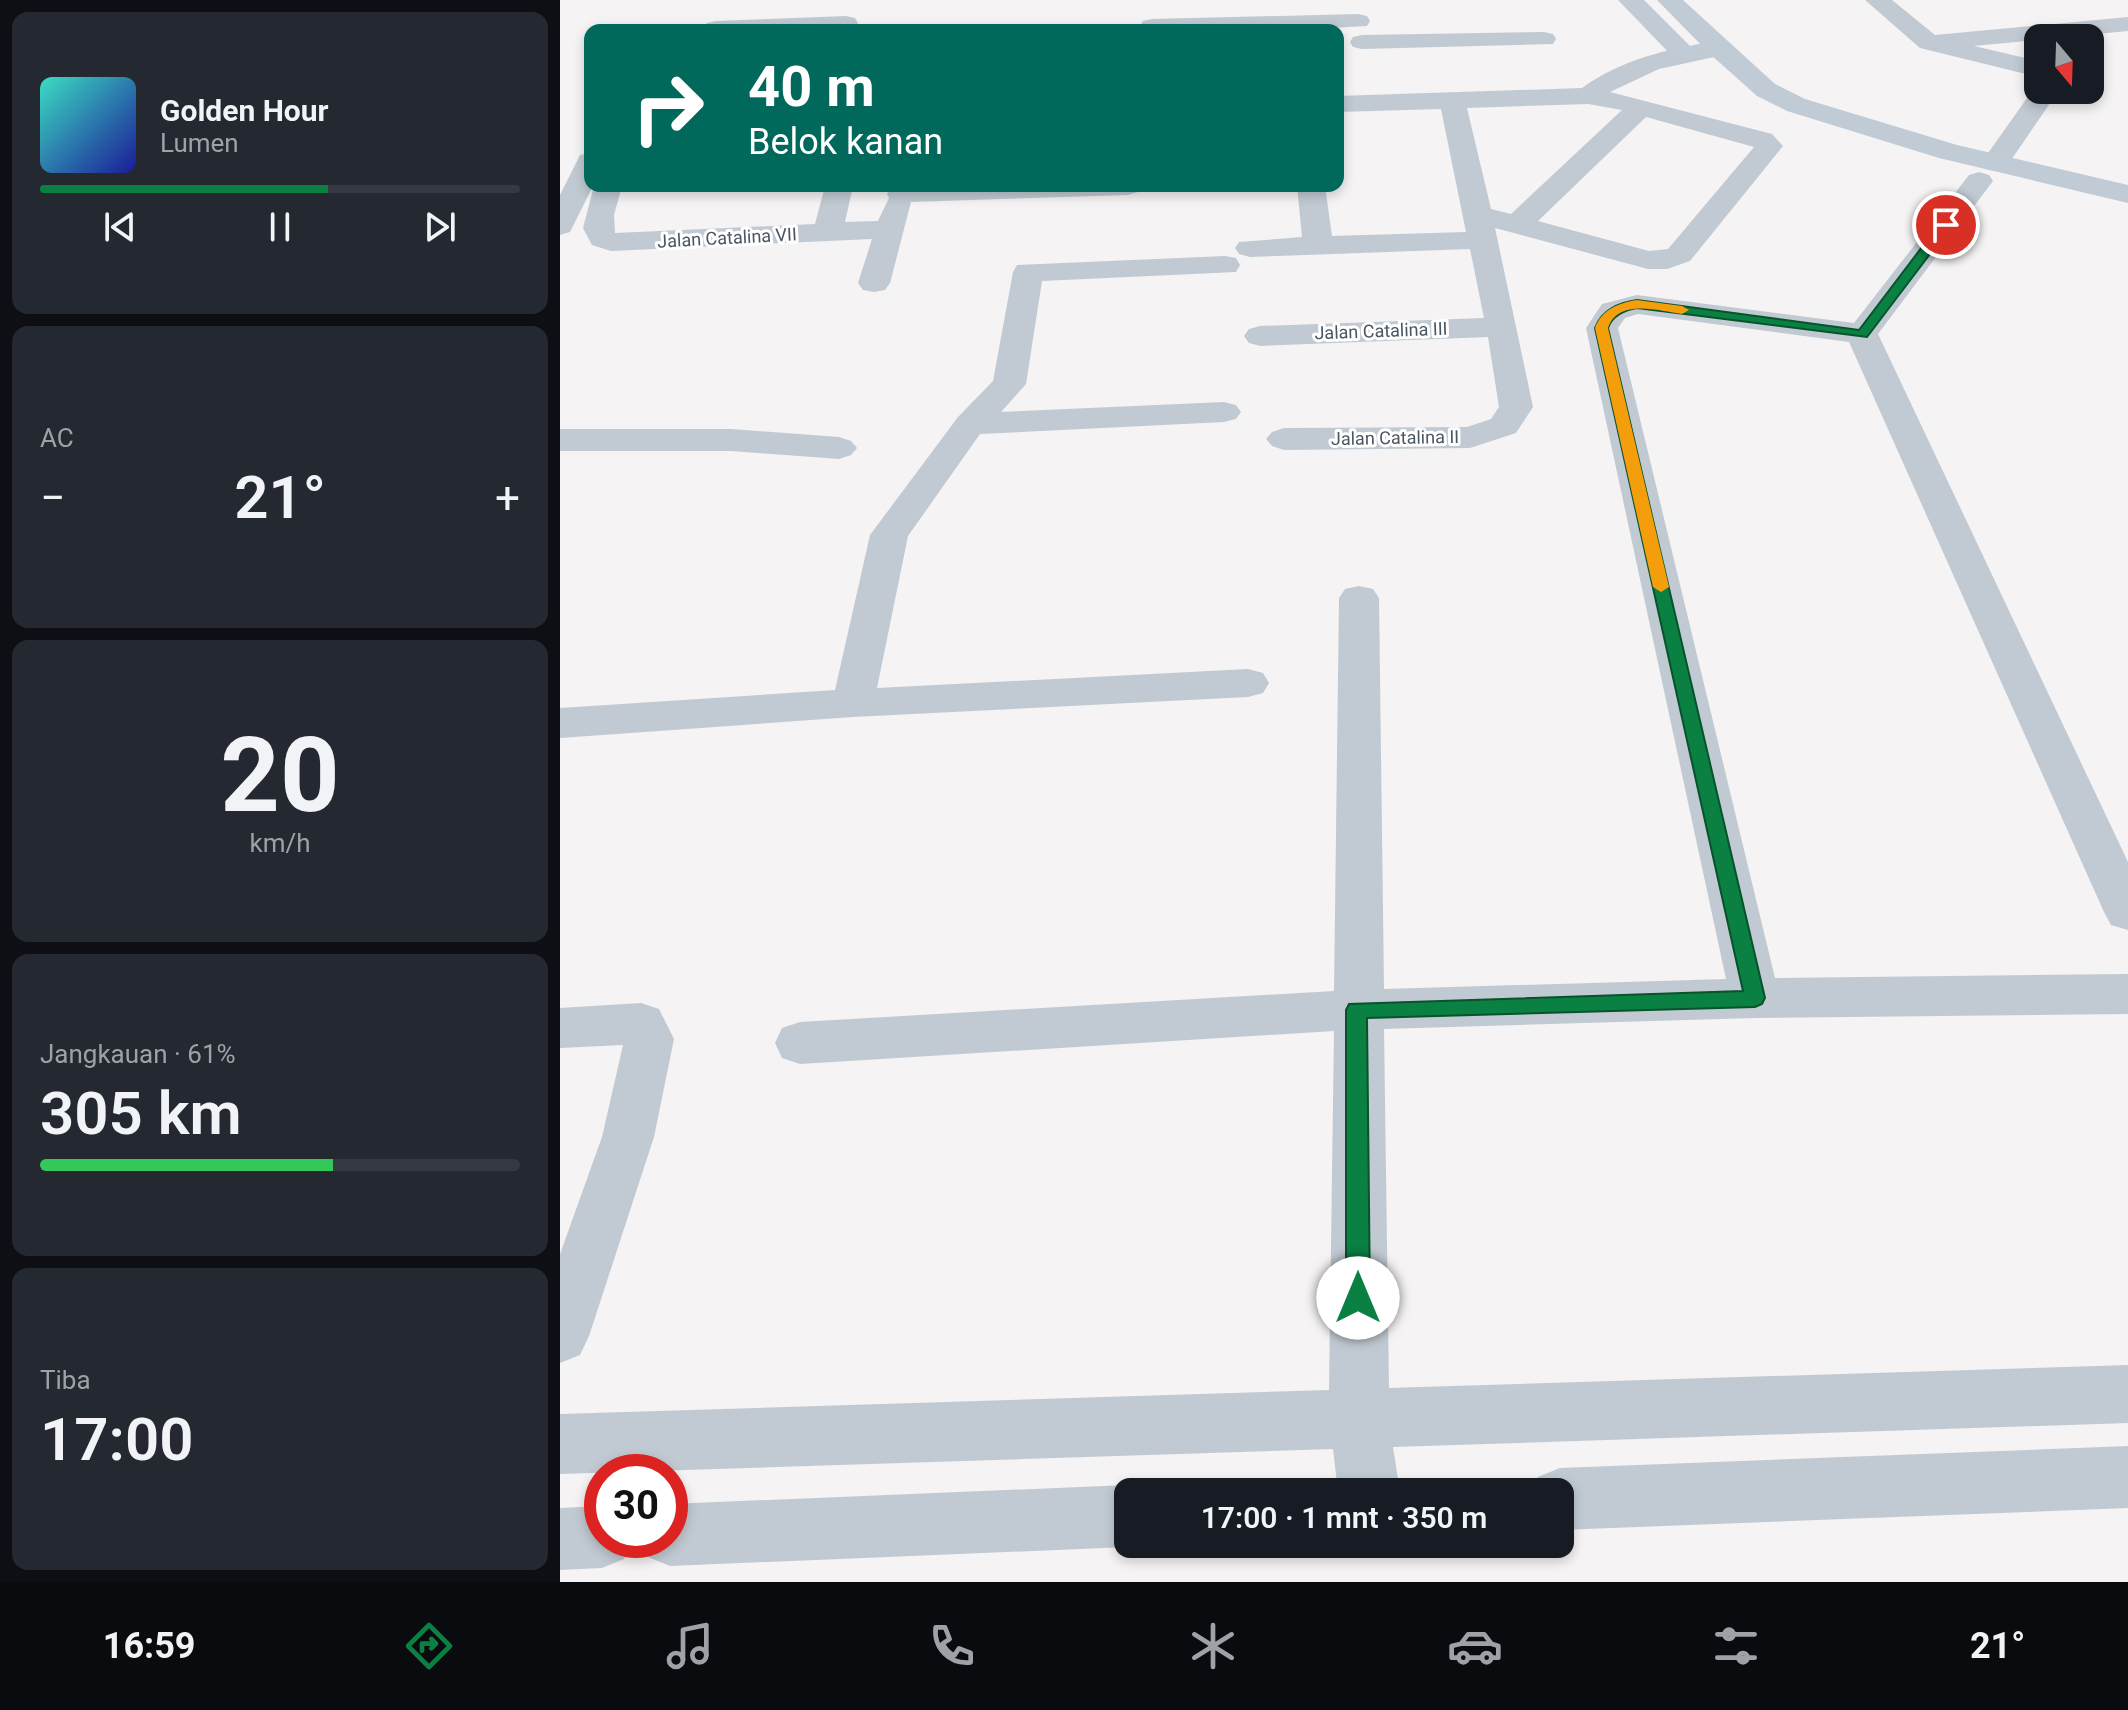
<!DOCTYPE html>
<html lang="id">
<head>
<meta charset="utf-8">
<style>
  body { margin:0; font-family:Roboto,sans-serif; background:#242831; color:#f1f3f6; height:100vh; display:flex; flex-direction:column; font-size:30px; white-space:nowrap }
  * { box-sizing:border-box; margin:0 }
  p { font-size:26px; color:#9ea1a6 }
  .icon { flex:none; width:44px; height:44px; fill:none; stroke:currentColor; stroke-width:2; stroke-linecap:round; stroke-linejoin:round }
  .map { position:relative; flex:1; overflow:hidden }
  .sheet { display:flex; flex-direction:column; gap:12px; padding:12px; background:#0d0f14; width:560px }
  .sheet>* { flex:none }
  .banner { position:absolute; left:24px; top:24px; width:760px; height:168px; border-radius:16px; box-shadow:0 4px 12px #0003; background:#00695c; color:#fff; overflow:hidden }
  .needle { width:52px; rotate:161deg }
  .buttons { position:absolute; left:1464px; top:24px; display:grid; gap:16px }
  .buttons a { display:grid; place-items:center; width:80px; height:80px; border-radius:16px; background:#171b24; box-shadow:0 4px 12px #0003; font-size:40px }
  .speed { position:absolute; left:24px; top:1454px; display:flex; gap:16px; font-size:40px; font-weight:700; text-align:center }
  .speed>* { display:grid; place-content:center; width:104px; height:104px; border-radius:50%; background:#171b24; box-shadow:0 4px 12px #0003; line-height:1 }
  .speed .limit { border:12px solid #d22; background:#fff; color:#111 }
  .pin { position:absolute; display:grid; place-items:center; width:68px; height:68px; color:#fff; margin:-34px; border:4px solid #fff; border-radius:50%; box-shadow:0 2px 8px #0007 }
  .me { position:absolute; width:88px; margin:-44px; rotate:0deg; stroke-linejoin:round; filter:drop-shadow(0 0 6px #0008) }
  .turn { display:flex; align-items:center; gap:28px; height:168px; padding:0 32px; font-size:36px }
  .turn .icon { width:104px; height:104px; stroke-width:2.5 }
  .turn b { display:block; font-size:56px; line-height:68px }
  .big { font-size:60px; font-weight:600; line-height:1.1 }
  .sheet .widget { flex:1; display:flex; flex-direction:column; justify-content:center; gap:12px; min-width:0; padding:0 28px; border-radius:16px; background:#242831 }
  .sheet .dial { align-items:center; gap:0 }
  .dial b { font-size:104px; line-height:1 }
  .song { display:flex; align-items:center; gap:24px }
  .cover { width:96px; height:96px; border-radius:12px; background:linear-gradient(135deg,hsl(170 70% 55%),hsl(240 70% 35%)) }
  .played { height:8px; border-radius:4px; background:linear-gradient(90deg,#0b8043 60%,#363941 60%) }
  .keys { display:flex; justify-content:space-around; direction:ltr }
  .heat { display:flex; justify-content:space-between; align-items:center; font-size:44px; direction:ltr }
  .charge { height:12px; border-radius:6px; background:linear-gradient(90deg,#34c759 61%,#363941 0) }
  .trip { position:absolute; left:554px; top:1478px; width:460px; height:80px; border-radius:16px; background:#171b24; box-shadow:0 4px 12px #0003; font-weight:600; line-height:80px; text-align:center }
  .menu { display:flex; height:128px; justify-content:space-around; align-items:center; background:#090b0e; color:#9ea1a6 }
  .menu .icon { width:56px; height:56px }
  .menu .current { color:#0b8043 }
  .menu b { font-size:36px; color:#f1f3f6 }
  main { display:flex; flex:1; min-height:0 }
  .map>svg:first-child { display:block }
</style>
</head>
<body>
<main>
<section class="sheet">
<div class="widget">
<div class="song"><i class="cover"></i><div><b>Golden Hour</b><p>Lumen</p></div></div>
<div class="played"></div>
<div class="keys"><svg class="icon" aria-label="previous" viewBox="0 0 24 24"><path d="M18 5L8 12l10 7zM5 5v14"/></svg><svg class="icon" aria-label="pause" viewBox="0 0 24 24"><path d="M8 5v14M16 5v14"/></svg><svg class="icon" aria-label="next" viewBox="0 0 24 24"><path d="M6 5l10 7-10 7zM19 5v14"/></svg></div>
</div>
<div class="widget"><p>AC</p>
<div class="heat"><a>−</a><b class="big">21°</b><a>+</a></div>
</div>
<div class="widget dial"><b>20</b><p>km/h</p></div>
<div class="widget"><p>Jangkauan · 61%</p><b class="big">305 km</b><div class="charge"></div></div>
<div class="widget"><p>Tiba</p><b class="big">17:00</b></div>
</section>
<div class="map">
<svg width="1568" height="1582" viewBox="0 0 1568 1582">
  <rect width="100%" height="100%" fill="#f5f3f3"/>
  <g fill="none" stroke-linecap="round" stroke-linejoin="round">
    <path fill="#c1cad2" fill-rule="evenodd" d="M1305,0H1332L1375,35L1568,17V31L1414,46L1478,61V77L1360,48Z
      M798,14L807,16L810,21L807,26L730,30H582L580,26L583,21L592,19Z
      M286,16L295,18L298,23L295,28H144L147,23L156,21Z
      M984,32L993,34L996,39L993,44L802,49L793,47L790,42L793,37L802,35Z
      M1159,41L1168,44L1172,49L1168,54L1099,69L1050,92L1212,134L1223,146L1130,261L1107,269H1088L935,228L973,407L956,433L910,448L724,450L712,446L706,439L712,432L724,428L907,427L931,419L939,407L928,337L700,346L689,343L684,336L689,329L700,326L924,318L910,249L690,257L679,254L675,248L679,242L742,237L737,186H765L772,236L906,232L881,109L778,112V96L1022,88C1062,59 1110,48 1159,41ZM1028,104L1062,110L951,214L931,209L907,108ZM1086,117L1194,147L1108,249L1089,251L978,221Z
      M1477,84L1478,90H1499L1445,169L1435,171L1425,169L1421,163Z
      M30,153V186H33L10,232L0,235V195L20,155Z
      M1419,172L1429,175L1433,181L1318,334L1568,862V930L1551,925L1544,912L1289,342L1078,314L1065,318L1058,328L1215,978L1568,974V1014L1195,1018L824,1029L829,1388L1568,1365V1423L833,1447L840,1492H778L773,1449L0,1474V1414L769,1390L774,1031L240,1064L222,1058L215,1043L222,1028L240,1022L774,991L779,598L785,589L799,586L813,589L819,598L824,989L1166,979L1026,328L1042,304L1077,295L1294,323L1409,175Z
      M34,186H62L54,215L55,233L255,224L265,186H293L285,222L318,221L329,198L327,194L331,188L338,186H582L578,192L568,195L351,202L330,283L325,290L314,292L303,290L298,283L312,239L51,251L32,245L23,228Z
      M665,256L676,258L680,265L676,272L482,281L466,384L441,412L664,402L676,405L681,412L676,419L664,422L420,434L348,536L317,688L688,669L703,673L709,683L703,693L688,697L293,717L0,738V708L275,690L310,535L398,417L433,381L453,272L457,265Z
      M0,429H171L279,437L291,441L297,448L291,455L279,459L171,451H0Z
      M81,1003L99,1009L114,1039L94,1137L29,1336L20,1355L0,1363V1254L42,1137L63,1045L0,1048V1008Z
      M1568,1446V1508L1000,1530V1492H972L978,1477L1000,1468Z
      M568,1485L585,1492H568V1544H576L568,1547L110,1566L88,1557L81,1540H110V1504Z
      M42,1506V1540H72L64,1559L42,1568L0,1570V1508Z"/>
    <path fill="#c1cbd6" fill-rule="evenodd" d="M1058,0H1084L1131,47L1135,52L1131,57H1113Z
      M1097,0H1123L1215,84L1245,99L1397,145L1568,185V203L1379,158L1227,111L1197,96L1150,54Z"/>
  </g>
  <path fill="#0b8043" stroke="#07532c" stroke-width="2" d="M1386,221L1392,225L1307,337L1077,308C1065,310 1052,316 1048,328L1205,998L1202,1004L1195,1007L807,1018L810,1298L806,1305L798,1309L790,1305L786,1298V1010L789,1004L1183,991L1035,328C1042,309 1059,303 1077,300L1299,330L1381,222Z"/>
  <path fill="#f59e0b" d="M1077,300L1122,306L1129,310L1122,314C1099,311 1058,298 1048,328L1109,587L1101,592L1093,587L1035,328C1042,309 1059,303 1077,300Z"/>
  <g text-anchor="middle" stroke-width="6" stroke-linejoin="round" paint-order="stroke">
    <g font-size="18" fill="#4a5661" stroke="#fff">
      <text transform="translate(167 238) rotate(-3)" y="6">Jalan Catalina VII</text>
      <text transform="translate(821 331) rotate(-2)" y="6">Jalan Catalina III</text>
      <text transform="translate(835 438) rotate(-1)" y="6">Jalan Catalina II</text>
    </g>
  </g>
</svg>
<div class="buttons">
<a><svg class="needle" viewBox="-14 -14 28 28"><path d="M0-13l5 13h-10z" fill="#e53935"/><path d="M0 13l5-13h-10z" fill="#9ea1a6"/></svg></a>
</div>
<div class="speed"><div class="limit">30</div></div>
<div class="pin" style="left:1386px;top:225px;background:#d93025"><svg class="icon" aria-label="arrive" viewBox="0 0 24 24"><path d="M6 21V4h12l-3 4 3 4H6"/></svg></div>
<svg class="me" style="left:798px;top:1298px" viewBox="-20 -20 40 40"><circle r="19" fill="#fff"/><path d="M0-13L10 11 0 6-10 11z" fill="#0b8043"/></svg>
<div class="trip">17:00 · 1 mnt · 350 m</div>
<div class="banner">
<div class="turn"><svg class="icon" aria-label="right" viewBox="0 0 24 24"><path d="M7 20v-9h11M14 6l5 5-5 5"/></svg><div><b>40 m</b>Belok kanan</div></div>
</div>
</div>
</main>
<nav class="menu">
<b>16:59</b>
<svg class="icon current" aria-label="directions" viewBox="0 0 24 24"><path d="M12 3l9 9-9 9-9-9zM9 14v-3h6M13 9l2 2-2 2"/></svg>
<svg class="icon" aria-label="music" viewBox="0 0 24 24"><path d="M9 18V5l10-2v13"/><circle cx="6" cy="18" r="3"/><circle cx="16" cy="16" r="3"/></svg>
<svg class="icon" aria-label="phone" viewBox="0 0 24 24"><path d="M5 4h4l2 5-3 2q2 4 5 5l2-3 5 2v4C11 20 4 13 5 4z"/></svg>
<svg class="icon" aria-label="climate" viewBox="0 0 24 24"><path d="M12 3v18M4 7l16 10M4 17L20 7"/></svg>
<svg class="icon" aria-label="car" viewBox="0 0 24 24"><path d="M5 17H2v-5l4-1 3-4h7l3 4 3 1v5h-3M9 17h6M6 11h13"/><circle cx="7" cy="17" r="2"/><circle cx="17" cy="17" r="2"/></svg>
<svg class="icon" aria-label="filters" viewBox="0 0 24 24"><path d="M4 7h16M4 17h16"/><circle cx="9" cy="7" r="2"/><circle cx="15" cy="17" r="2"/></svg>
<b>21°</b>
</nav>
</body>
</html>
